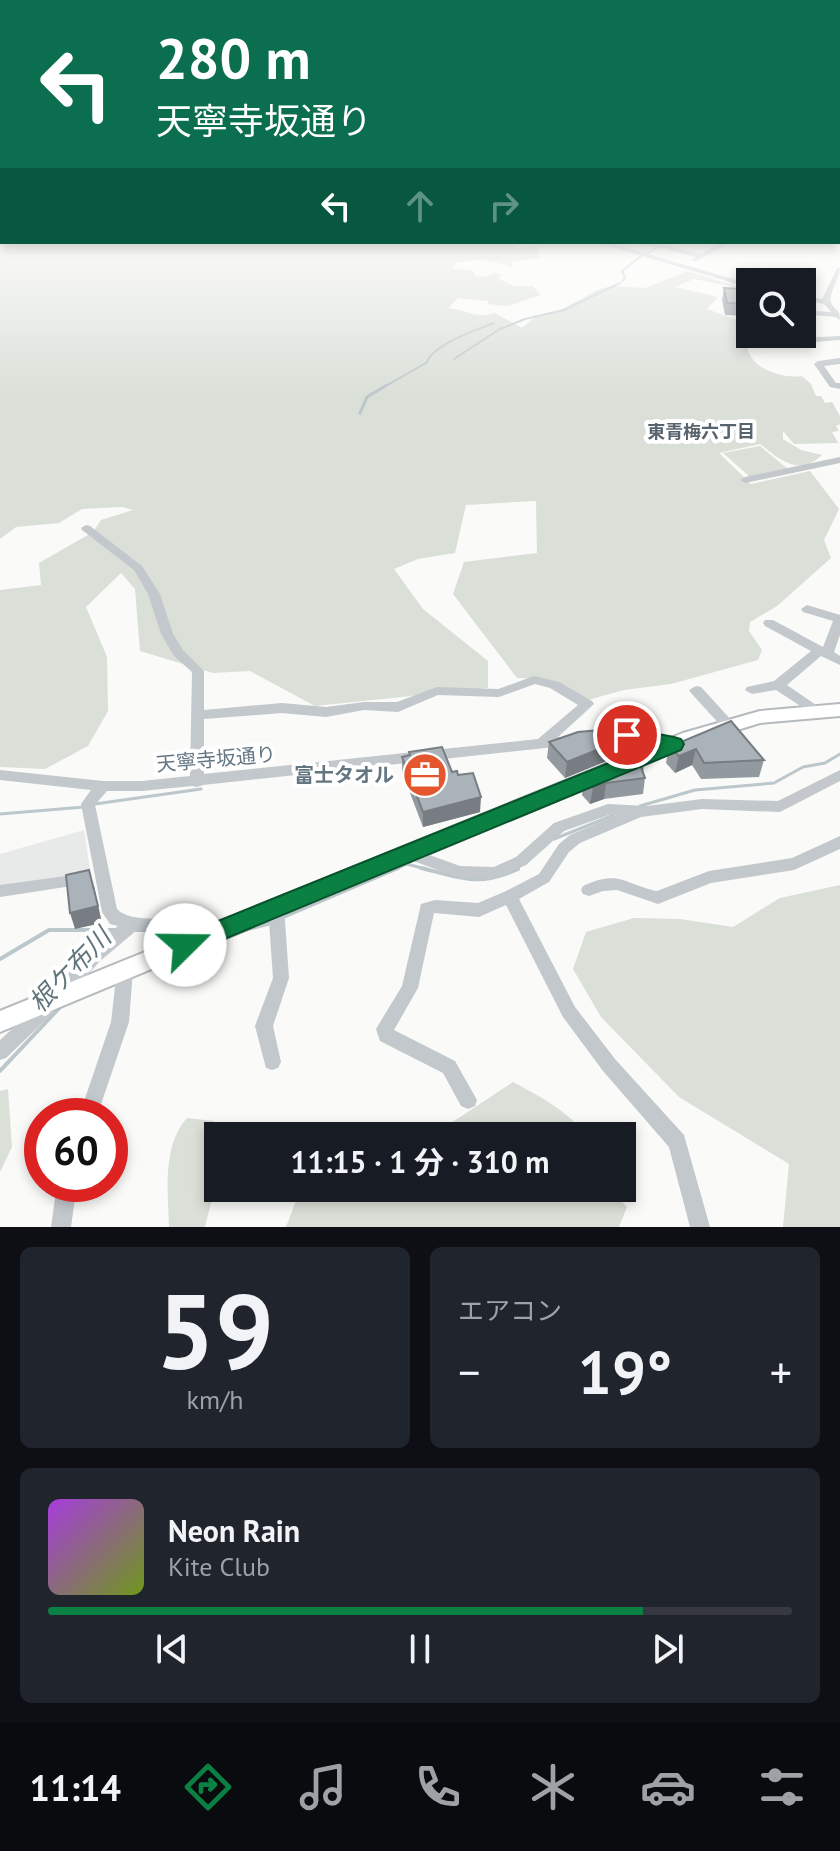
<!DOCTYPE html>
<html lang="ja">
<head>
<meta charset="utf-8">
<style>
  body { margin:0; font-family:"PT Sans","Noto Sans JP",sans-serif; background:#20242c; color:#f1f3f6; height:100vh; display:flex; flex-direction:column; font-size:30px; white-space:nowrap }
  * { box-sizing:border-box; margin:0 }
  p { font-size:26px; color:#9ea1a6 }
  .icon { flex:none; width:44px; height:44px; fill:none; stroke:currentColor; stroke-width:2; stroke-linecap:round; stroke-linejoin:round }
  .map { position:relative; height:1227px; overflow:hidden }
  .side { display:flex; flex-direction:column; gap:20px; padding:20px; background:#0d0f14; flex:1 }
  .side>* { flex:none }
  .guide { position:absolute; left:0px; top:0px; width:840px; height:244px; box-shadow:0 4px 12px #0003; background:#0b6e4f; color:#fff; overflow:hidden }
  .fabs { position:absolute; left:736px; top:268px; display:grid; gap:16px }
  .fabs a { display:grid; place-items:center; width:80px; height:80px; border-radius:0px; background:#171b24; box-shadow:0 4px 12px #0003; font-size:40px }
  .speed { position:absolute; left:24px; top:1098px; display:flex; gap:16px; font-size:40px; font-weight:700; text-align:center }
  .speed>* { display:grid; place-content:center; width:104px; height:104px; border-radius:50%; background:#171b24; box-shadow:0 4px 12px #0003; line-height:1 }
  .speed .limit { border:12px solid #d22; background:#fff; color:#111 }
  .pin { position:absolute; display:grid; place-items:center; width:68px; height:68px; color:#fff; margin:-34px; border:4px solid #fff; border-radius:50%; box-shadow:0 2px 8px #0007 }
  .me { position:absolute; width:88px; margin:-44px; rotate:68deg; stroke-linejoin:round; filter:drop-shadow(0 0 6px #0008) }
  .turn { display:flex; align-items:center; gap:28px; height:168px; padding:0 24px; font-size:36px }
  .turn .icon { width:104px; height:104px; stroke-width:2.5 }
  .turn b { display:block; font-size:56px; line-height:68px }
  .lanes { display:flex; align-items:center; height:76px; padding:0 24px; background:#0003; justify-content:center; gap:40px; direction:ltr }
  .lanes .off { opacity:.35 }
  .big { font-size:60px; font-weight:700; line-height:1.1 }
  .side .card { flex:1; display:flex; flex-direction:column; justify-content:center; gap:12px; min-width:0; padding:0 28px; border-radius:12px; background:#20242c }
  .side .dial { align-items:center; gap:0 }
  .dial b { font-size:104px; line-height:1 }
  .song { display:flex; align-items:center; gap:24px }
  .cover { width:96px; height:96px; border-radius:12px; background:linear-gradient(135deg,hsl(280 70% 55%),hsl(80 70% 35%)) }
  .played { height:8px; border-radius:4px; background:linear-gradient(90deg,#0b8043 80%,#363941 80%) }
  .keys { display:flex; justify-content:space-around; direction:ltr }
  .heat { display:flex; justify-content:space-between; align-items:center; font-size:44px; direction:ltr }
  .side .tiles { flex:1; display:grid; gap:20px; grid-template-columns:1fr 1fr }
  .card:last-child { grid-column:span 2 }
  .trip { position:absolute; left:204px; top:1122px; width:432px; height:80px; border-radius:0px; background:#171b24; box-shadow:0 4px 12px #0003; font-weight:700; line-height:80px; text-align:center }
  .tabs { display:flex; height:128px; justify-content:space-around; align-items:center; background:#090b0e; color:#9ea1a6 }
  .tabs .icon { width:56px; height:56px }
  .tabs .selected { color:#0b8043 }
  .tabs b { font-size:36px; color:#f1f3f6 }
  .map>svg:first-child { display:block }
</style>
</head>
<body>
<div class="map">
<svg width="840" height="1227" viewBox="0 0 840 1227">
  <rect width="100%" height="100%" fill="#fafaf8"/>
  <path fill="#e8e9e9" d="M84,830L91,876L0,889V854Z"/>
  <path fill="#dadfd7" d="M509,242L517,248L538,246V258L511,262L512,267C492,260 478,258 456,263L453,269L471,270L476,276L487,277L495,272L502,275L498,278L513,286H533L540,295L508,306L488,304L489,301L458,298L448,308C468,310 475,319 495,313L522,328L536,316L561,310L597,290L611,286L645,288L688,271L745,289L694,279L675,287L718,297L707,309L748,324C748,331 746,342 748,350C753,370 785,379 802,376L811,384L816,396H821L825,403L832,402L840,416V424L836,426L839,431L832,432L838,443L794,444L783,431V439L801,450L822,455C799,477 780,460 760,444L719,453L751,484L810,471L839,509L824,540L831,558L777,606L750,622L749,631L762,650L758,660L671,684L624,690L588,700L543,679L517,678L453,594L464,562L537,553L536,501L466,505L455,553L418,559L394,569L423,609L488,661V688L315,706L250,671L213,673L140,651L135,589L121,573L86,607L107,657L108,711L88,746L45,769L0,767V590L41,585L39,563L93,532L101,520L133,510L122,507L82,509L59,523L16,527L0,539V243Z
    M760,446L788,469L750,477L723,453Z
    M840,885V1227H783L789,1164L679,1097L601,1017L573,969L586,932L634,918L680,919L733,927L780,898Z
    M513,1082C533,1093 576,1114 583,1136H445L448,1125Z
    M8,1089L12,1147L0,1172V1091Z
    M187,1118L214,1121L205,1156L218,1159V1174L205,1227H169C168,1191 162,1146 187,1118Z
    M301,1188H609L627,1207L619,1227H286Z"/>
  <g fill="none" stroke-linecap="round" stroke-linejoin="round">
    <path stroke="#bbc7cb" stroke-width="2" d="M641,242L658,247L646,254
      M622,281L625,278L622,271L641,256
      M454,359L500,329L525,319L564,310L620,283
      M384,387L426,363C435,343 474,331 494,323"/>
    <path stroke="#bbc7cb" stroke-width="3" d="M360,413L367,397L387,385
      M95,804L201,789
      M640,806L695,790L774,783L803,767L825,763L840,754
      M0,814L84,807
      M554,839L614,815
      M394,870L407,864L429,870"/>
    <path stroke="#bbc7cb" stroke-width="4" d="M421,868C463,878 477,887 518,869
      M281,918L398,868
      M136,930H156
      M244,930L271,923
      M0,959L49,930H116
      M0,1071L63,1004"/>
    <g stroke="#b5babe" stroke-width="4">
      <path id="major" d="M840,704V716L760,723L695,743L0,1032V1011L683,733L760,711Z"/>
    </g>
    <path fill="#c3c8cc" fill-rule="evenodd" d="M595,242H607L750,284V288Z
      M642,242H654L700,254L722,242H731L695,262L691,260L695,257Z
      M837,268H840C840,278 828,294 831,302C835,312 840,307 840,320L835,317L802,314V310L831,312L824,304L802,300V296L822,299Z
      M840,336V340L778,345L774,342L778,339Z
      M840,358V364L824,366L836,383H840V389L830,387L814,364L818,361Z
      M840,457V463L745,483L740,480L745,477Z
      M86,525L90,526L142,566L160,594L173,634L183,650L204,671V710L282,703L326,707L364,702H397L437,687L498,689L534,676L559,682L592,701L594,704L558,737L569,738L571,741L569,744L564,746L203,785L197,787L192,786L142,791H107L95,805L117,909C132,925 177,916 198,917C209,918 219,921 229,924L231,929L229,934L223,936L197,930H137L99,962L63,1003L6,1058L0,1060V1040L51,993L87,952L118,926L110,924L102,912L81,804L91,790L0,780V770L103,781H142L190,776L192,672L174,656L161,634L148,594L134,570L82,530L81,528ZM535,684L550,688L578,705L538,739L204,774V719L282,713L326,717L364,710L398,712L438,695L499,697Z
      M807,605L840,615V635L834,652L840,656V665L821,656L787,685L819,707L821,710L819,713L814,715L776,690L752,694L745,690L747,687L774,681L811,651L765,626L763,623L765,620H773L823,647L833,621L803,612L801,609Z
      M696,686L701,687L733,722L735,725L733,728H723L691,693L689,690Z
      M614,731L638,732L674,739L679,741L681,744L679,747L674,749L638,742L609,739L607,736L609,733Z
      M840,770V781L780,812L702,809L641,817L580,843L569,852L549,882L519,899L575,1007L615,1059L684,1135L710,1227H690L669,1147L603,1071L563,1017L506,905L479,917L434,913L418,988L394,1030L455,1061L477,1100L475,1106L468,1109L461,1106L443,1073L380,1041L376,1029L402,986L421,904L435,900L478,903L504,892L539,874L559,844L570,835L617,815H609L564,831L526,865L495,879L460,878L402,857L399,853L402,849L407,847L460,866L494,867L516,857L554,823L608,804L647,806L702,799L778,801Z
      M840,836V849L794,870L711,883L658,904L617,890L603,891L589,896L583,894L581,890L583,886C619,869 624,884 657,891L709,871L792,858Z
      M80,874L85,876L88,880L85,884L0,897V885Z
      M276,901L282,902L284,907L289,978L273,1026L281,1062L278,1068L272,1070L266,1068L255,1026L273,978L268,907L270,902Z
      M125,963L131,965L133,970L129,1022L97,1116H79L111,1022L117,970L119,965Z
      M57,1184H77L71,1227H51Z"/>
    <use href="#major" fill="#fff" fill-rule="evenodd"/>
  </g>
  <path fill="#929a9f" d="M724,288L749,304L747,316L725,315L722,300Z
    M731,721L764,760L759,777L701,779L692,765L675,773L666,763L669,747Z
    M549,742L626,753L565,778L547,758Z
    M409,752L458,775L480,812L423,827L402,772V757L409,756Z
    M644,764L643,773L645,778L643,794L604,799L590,804L582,795L584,779Z"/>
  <path fill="#777d82" d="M629,737L626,753L565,778L567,762Z
    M696,749L692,765L675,773L679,756Z
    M606,783L604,799L590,804L593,788Z
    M481,797L480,812L423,827V812Z
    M94,886L102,923L75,929L70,913Z"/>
  <path fill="#aab3b9" stroke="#777d82" stroke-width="2" d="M724,288L742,289L749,304L727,303Z
    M731,721L764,760L704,763L696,749L679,756L669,747Z
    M622,728L629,737L567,762L549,742L578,732Z
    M442,747L452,772L457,771L458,775L473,773L481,797L423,812L402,757L410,755L409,752Z
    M638,757L644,764L641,767L645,778L606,783L593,788L584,779Z
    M89,870L98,906L70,913L66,875Z"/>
  <linearGradient id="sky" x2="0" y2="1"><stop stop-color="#96bcdc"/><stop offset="0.57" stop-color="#fdfdfc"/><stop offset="1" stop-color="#fdfdfc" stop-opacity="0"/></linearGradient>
  <rect width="840" height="399" fill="url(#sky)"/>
  <path fill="#0b8043" stroke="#07532c" stroke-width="2" d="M627,728L674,737L681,739L684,744L681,750L193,952L185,955L176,952L172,945L176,938L648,747L620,741L617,735L620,730Z"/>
  <defs>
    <g id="office-disc" transform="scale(2.3)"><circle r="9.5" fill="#e4572e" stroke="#fff"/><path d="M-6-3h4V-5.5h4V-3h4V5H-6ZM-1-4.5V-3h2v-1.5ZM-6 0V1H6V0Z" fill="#fff"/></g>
  </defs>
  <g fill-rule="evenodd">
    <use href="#office-disc" x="425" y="775"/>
  </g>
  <g text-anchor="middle" stroke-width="8" stroke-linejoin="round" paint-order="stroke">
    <g font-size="18" font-weight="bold" fill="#57646e" stroke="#fff">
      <text x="701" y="438">東青梅六丁目</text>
    </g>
    <g font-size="20" fill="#657683" stroke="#fff">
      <text transform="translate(216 759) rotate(-5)" y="7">天寧寺坂通り</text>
    </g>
    <g font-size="20" font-weight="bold" fill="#657683" stroke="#fff" text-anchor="end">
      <text x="394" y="782">富士タオル</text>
    </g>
    <g font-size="26" font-style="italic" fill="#60757c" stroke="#fff">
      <text transform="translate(70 970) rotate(-46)" y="9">根ケ布川</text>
    </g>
  </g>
</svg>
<div class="fabs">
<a><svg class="icon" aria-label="search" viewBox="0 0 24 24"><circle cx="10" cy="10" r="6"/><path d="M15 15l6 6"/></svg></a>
</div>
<div class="speed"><div class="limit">60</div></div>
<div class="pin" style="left:627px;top:735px;background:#d93025"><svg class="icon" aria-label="arrive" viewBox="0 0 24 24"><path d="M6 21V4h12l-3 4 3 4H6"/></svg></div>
<svg class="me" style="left:185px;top:945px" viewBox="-20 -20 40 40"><circle r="19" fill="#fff"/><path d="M0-13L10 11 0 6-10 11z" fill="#0b8043"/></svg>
<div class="trip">11:15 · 1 分 · 310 m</div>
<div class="guide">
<div class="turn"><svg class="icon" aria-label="left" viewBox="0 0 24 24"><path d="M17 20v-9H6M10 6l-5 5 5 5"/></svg><div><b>280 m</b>天寧寺坂通り</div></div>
<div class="lanes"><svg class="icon" aria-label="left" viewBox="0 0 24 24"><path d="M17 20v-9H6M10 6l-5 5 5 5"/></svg><svg class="icon off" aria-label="ahead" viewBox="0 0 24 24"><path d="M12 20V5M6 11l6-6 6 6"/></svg><svg class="icon off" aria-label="right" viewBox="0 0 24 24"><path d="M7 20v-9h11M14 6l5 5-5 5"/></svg></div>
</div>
</div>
<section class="side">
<div class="tiles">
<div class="card dial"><b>59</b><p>km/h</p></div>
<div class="card"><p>エアコン</p>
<div class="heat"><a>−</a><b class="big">19°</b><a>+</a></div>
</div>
<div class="card">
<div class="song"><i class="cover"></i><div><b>Neon Rain</b><p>Kite Club</p></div></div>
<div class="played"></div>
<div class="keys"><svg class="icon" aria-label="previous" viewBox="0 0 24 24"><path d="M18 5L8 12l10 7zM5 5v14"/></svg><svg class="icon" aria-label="pause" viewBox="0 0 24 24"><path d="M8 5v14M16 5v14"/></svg><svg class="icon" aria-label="next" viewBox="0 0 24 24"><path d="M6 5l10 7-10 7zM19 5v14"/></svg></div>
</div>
</div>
</section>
<nav class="tabs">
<b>11:14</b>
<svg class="icon selected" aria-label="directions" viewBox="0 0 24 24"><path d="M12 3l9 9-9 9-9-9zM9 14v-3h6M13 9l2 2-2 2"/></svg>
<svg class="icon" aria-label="music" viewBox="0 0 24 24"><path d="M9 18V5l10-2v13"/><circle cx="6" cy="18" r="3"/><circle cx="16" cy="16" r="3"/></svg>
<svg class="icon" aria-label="phone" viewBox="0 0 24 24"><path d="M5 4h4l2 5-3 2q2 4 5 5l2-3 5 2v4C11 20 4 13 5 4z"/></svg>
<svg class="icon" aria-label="climate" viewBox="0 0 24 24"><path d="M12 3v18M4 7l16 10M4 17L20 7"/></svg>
<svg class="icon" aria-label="car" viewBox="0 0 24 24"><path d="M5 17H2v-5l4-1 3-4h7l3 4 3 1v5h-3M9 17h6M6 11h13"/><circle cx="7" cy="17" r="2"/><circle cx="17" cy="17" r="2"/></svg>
<svg class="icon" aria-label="filters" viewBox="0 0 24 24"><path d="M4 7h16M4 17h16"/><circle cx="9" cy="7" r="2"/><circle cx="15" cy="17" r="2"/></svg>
</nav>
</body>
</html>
